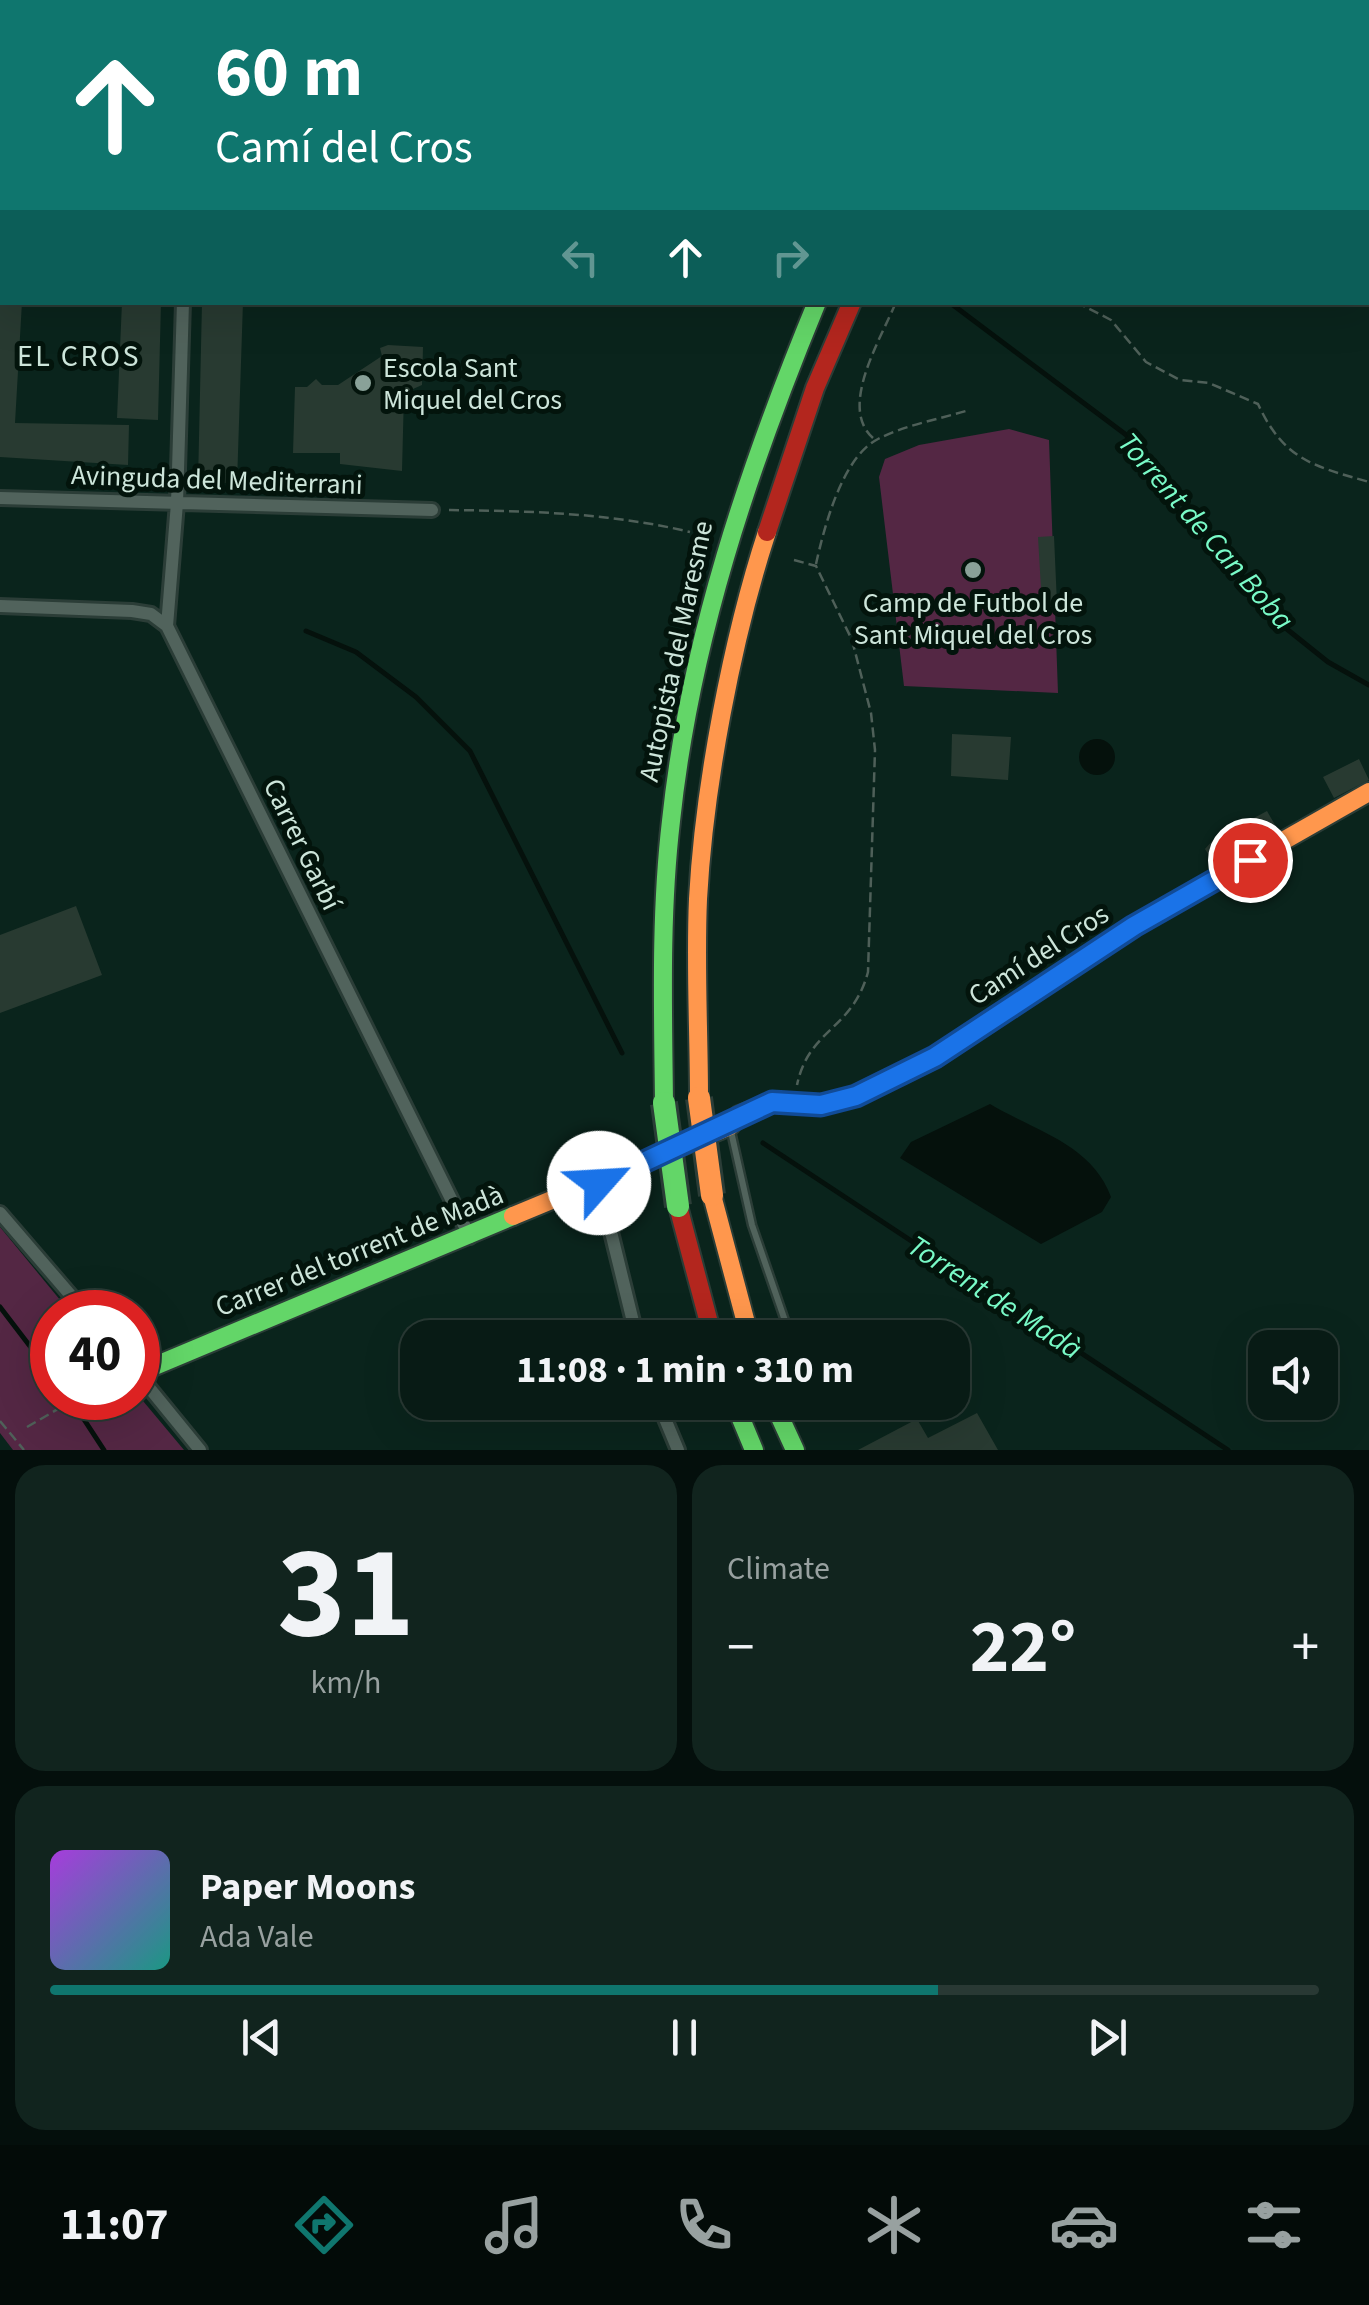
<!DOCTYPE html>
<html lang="en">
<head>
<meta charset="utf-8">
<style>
  body { margin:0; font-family:"Source Sans 3",sans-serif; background:#11241e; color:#f1f3f6; height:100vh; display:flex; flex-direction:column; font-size:38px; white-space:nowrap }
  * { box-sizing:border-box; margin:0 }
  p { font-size:32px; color:#98a1a0 }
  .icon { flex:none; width:55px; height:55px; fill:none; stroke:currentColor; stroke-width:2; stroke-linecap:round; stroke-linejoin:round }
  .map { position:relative; height:1450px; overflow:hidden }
  .drawer { display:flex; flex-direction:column; gap:15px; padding:15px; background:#040f0c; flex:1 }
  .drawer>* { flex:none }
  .banner { position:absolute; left:0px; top:0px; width:1370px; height:305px; box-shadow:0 10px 40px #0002,0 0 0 2px #293934; background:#0f766e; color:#fff; overflow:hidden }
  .tools { position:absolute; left:1248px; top:1330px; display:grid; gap:20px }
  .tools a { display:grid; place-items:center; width:90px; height:90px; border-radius:20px; background:#081b15; box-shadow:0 10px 40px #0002,0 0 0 2px #293934; font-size:50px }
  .speed { position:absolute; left:30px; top:1290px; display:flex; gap:20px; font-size:50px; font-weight:700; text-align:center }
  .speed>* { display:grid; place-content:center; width:130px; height:130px; border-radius:50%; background:#081b15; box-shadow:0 10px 40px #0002,0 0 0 2px #293934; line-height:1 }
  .speed .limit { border:15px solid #d22; background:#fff; color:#111 }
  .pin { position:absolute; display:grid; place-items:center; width:85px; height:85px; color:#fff; margin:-42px; border:5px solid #fff; border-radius:50%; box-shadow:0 2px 10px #0007 }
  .me { position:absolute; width:110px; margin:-55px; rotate:64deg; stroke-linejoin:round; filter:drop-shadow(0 0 8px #0008) }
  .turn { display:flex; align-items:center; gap:35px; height:210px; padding:0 50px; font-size:45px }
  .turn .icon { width:130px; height:130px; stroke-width:2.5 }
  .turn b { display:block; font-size:70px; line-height:85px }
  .lanes { display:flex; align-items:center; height:95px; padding:0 50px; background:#0003; justify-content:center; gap:50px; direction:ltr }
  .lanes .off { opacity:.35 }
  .big { font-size:75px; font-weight:700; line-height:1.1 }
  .drawer .widget { flex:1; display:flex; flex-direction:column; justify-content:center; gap:15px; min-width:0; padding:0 35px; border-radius:30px; background:#11241e }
  .drawer .dial { align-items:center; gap:0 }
  .dial b { font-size:130px; line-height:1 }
  .song { display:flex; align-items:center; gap:30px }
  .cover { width:120px; height:120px; border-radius:15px; background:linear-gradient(135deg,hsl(280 70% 55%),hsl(170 70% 35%)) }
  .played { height:10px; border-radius:5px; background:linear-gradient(90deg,#0f766e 70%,#293934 70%) }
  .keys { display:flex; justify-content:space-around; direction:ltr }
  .heat { display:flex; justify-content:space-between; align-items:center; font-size:55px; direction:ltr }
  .drawer .tiles { flex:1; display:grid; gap:15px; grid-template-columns:1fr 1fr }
  .widget:last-child { grid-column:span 2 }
  .trip { position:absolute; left:400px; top:1320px; width:570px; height:100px; border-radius:30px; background:#081b15; box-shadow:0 10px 40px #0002,0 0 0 2px #293934; font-weight:700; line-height:100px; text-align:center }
  .menu { display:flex; height:160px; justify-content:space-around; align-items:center; background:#030b08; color:#98a1a0 }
  .menu .icon { width:70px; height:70px }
  .menu .active { color:#0f766e }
  .menu b { font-size:45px; color:#f1f3f6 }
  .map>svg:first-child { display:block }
</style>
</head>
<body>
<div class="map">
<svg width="1369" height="1450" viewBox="0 0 1369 1450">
  <rect width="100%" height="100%" fill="#0a241c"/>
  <path fill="#542744" d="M1009,429L1049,440L1058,693L904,686L879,477L885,459L919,445Z
    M0,1227L70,1312H52V1398L138,1395L184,1450H13L0,1433Z"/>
  <path fill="#05110c" d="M1079 757a18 18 0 1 1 36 0a18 18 0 1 1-36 0Z
    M990,1104C1035,1131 1092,1144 1111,1197L1102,1212L1041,1244L900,1158L911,1142Z"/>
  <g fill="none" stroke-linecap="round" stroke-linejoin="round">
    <path stroke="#05110c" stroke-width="5" d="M443,0L449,2
      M949,302L1125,434L1152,461L1278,622L1328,662L1369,685
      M306,631L356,652L416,697L470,751L622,1053
      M763,1143L1228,1450
      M0,1307L52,1375
      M70,1398L104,1450"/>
  </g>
  <path fill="#283a31" d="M0,302H22L15,423L129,425L128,465L0,457Z
    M122,302H161L158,420L117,418Z
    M202,302H243L237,483H198Z
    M388,345L423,347L422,385L404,393L402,471L340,464V453H293L295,387H307L316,379L322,385H338L382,356L380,348Z
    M1054,536L1057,604L1042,606L1038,537Z
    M952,734L1011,737L1008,780L951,776Z
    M1359,759L1369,780L1334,798L1323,777Z
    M1267,811L1278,830L1215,865L1205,849L1213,840Z
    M76,906L102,975L0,1013V935Z
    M977,1413L998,1450H858L917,1419L928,1438Z"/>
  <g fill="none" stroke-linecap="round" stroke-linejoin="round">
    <g stroke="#2b3d37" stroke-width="11">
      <path id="lane" d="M359,2V0
        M730,1127L752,1225L791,1338"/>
    </g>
    <g stroke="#2b3d37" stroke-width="18">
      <path id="street" d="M639,0V2
        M0,168H2
        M0,197H2
        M0,498L432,510
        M0,606L132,611L151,614L167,626L470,1237
        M167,626L177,503L183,302
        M599,1183L637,1338
        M0,1213L85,1312
        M138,1374L200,1450
        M658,1402L678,1450"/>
    </g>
    <g stroke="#2b3d37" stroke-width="22">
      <path id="fast" d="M0,17L2,13
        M664,1103C663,1009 660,915 671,821C690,641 748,469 817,302
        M138,1373L513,1216
        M734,1402L754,1450
        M773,1402L795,1450"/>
    </g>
    <g stroke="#2b3d37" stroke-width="22">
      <path id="slow" d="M960,2L962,0
        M1003,2L1004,0
        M699,1098C699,1032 695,965 698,899C704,787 732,639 767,532
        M712,1195L750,1338
        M513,1216L730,1126L739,1115L772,1103L821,1105L856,1096L935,1057L1134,926L1369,792"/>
    </g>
    <g stroke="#2b3d37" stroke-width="22">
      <path id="jam" d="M767,532L815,388L852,302
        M678,1206L713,1338"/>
    </g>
    <path stroke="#4f6059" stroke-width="2.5" stroke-dasharray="10 5" stroke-linecap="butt" d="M21,2L22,0
      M0,42L2,37
      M1076,302L1111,320L1146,362L1180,380L1209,383L1258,404C1284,460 1313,466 1369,482
      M873,438C838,407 881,339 896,302
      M449,510C530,511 611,513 690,532
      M794,560L816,566L852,640L871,713L875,750L868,972C852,1031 809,1028 797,1085
      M816,564C824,528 842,457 878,439C905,425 940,419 969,410
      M0,1421L24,1450
      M27,1427L77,1398"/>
    <use href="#lane" stroke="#51635c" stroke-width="6"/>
    <use href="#street" stroke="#51635c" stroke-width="12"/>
    <use href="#fast" stroke="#63d668" stroke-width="18"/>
    <use href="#slow" stroke="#ff974d" stroke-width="18"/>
    <use href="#jam" stroke="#b3261e" stroke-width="18"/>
    <g stroke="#2b3d37" stroke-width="28" stroke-linecap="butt">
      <path id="fast-bridge" d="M664,1103L678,1206"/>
    </g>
    <g stroke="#2b3d37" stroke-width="28" stroke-linecap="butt">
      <path id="slow-bridge" d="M699,1098L712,1195"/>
    </g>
    <use href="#fast-bridge" stroke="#63d668" stroke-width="22"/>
    <use href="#slow-bridge" stroke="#ff974d" stroke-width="22"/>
  </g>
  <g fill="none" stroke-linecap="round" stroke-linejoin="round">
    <g stroke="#114b97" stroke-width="25">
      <path id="route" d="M599,1183L772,1102L821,1105L856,1096L935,1057L1134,926L1250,860"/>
    </g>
    <use href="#route" stroke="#1a73e8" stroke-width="18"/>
  </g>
  <g fill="#89a198" stroke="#03140c" stroke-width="4">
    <circle cx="363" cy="383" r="10"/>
    <circle cx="973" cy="570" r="10"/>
  </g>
  <g text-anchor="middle" stroke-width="10" stroke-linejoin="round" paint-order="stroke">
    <g font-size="28" fill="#cde5da" stroke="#03140c" text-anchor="start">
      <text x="383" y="377">Escola Sant<tspan x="383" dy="32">Miquel del Cros</tspan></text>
      <text x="973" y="612" text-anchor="middle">Camp de Futbol de<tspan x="973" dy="32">Sant Miquel del Cros</tspan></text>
    </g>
    <g font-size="28" fill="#cde5da" stroke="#03140c">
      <text transform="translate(217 479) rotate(2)" y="10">Avinguda del Mediterrani</text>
      <text transform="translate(675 651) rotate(-78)" y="10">Autopista del Maresme</text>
      <text transform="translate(303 844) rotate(64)" y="10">Carrer Garbí</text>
      <text transform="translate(1038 954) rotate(-33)" y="10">Camí del Cros</text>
      <text transform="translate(359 1250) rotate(-22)" y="10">Carrer del torrent de Madà</text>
    </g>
    <g font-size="30" letter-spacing="2.5" fill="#cde5da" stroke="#03140c">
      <text x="79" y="366">EL CROS</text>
    </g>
    <g font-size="30" font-style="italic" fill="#79fac7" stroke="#03140c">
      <text transform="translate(1206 531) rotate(49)" y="10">Torrent de Can Boba</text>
      <text transform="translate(995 1297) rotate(33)" y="10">Torrent de Madà</text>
    </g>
  </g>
</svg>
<div class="tools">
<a><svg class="icon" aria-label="sound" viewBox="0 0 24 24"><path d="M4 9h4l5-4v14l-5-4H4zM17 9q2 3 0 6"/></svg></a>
</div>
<div class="speed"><div class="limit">40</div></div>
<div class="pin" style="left:1250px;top:860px;background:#d93025"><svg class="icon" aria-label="arrive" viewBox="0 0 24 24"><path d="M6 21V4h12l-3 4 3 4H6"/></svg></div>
<svg class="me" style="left:599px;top:1183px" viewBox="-20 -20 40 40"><circle r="19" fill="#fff"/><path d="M0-13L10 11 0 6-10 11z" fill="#1a73e8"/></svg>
<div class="trip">11:08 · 1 min · 310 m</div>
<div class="banner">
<div class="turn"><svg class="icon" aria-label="ahead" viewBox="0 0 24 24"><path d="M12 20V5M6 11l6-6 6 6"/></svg><div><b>60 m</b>Camí del Cros</div></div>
<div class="lanes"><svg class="icon off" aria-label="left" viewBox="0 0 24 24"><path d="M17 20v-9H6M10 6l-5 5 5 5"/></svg><svg class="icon" aria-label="ahead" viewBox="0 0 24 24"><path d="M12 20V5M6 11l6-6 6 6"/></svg><svg class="icon off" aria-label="right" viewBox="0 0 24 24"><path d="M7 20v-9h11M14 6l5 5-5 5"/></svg></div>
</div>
</div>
<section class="drawer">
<div class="tiles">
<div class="widget dial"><b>31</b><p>km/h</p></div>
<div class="widget"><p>Climate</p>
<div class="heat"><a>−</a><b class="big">22°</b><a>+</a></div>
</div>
<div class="widget">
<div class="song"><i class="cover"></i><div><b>Paper Moons</b><p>Ada Vale</p></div></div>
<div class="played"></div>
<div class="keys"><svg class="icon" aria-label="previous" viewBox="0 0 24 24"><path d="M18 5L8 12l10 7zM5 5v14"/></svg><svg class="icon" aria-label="pause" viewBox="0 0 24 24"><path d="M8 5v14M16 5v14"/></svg><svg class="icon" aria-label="next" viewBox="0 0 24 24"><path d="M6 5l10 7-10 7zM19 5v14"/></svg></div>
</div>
</div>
</section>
<nav class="menu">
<b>11:07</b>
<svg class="icon active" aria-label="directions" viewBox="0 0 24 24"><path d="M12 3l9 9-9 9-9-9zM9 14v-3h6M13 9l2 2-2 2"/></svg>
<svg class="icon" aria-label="music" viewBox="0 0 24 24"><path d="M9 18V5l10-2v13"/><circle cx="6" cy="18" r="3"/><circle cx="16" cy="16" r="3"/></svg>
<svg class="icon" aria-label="phone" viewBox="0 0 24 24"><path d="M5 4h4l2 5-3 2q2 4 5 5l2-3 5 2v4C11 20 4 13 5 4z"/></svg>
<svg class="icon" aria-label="climate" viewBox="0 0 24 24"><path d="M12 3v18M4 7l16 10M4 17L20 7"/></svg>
<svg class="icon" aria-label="car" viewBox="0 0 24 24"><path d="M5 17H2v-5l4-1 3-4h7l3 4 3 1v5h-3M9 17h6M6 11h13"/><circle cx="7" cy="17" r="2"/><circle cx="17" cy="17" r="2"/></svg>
<svg class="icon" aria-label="filters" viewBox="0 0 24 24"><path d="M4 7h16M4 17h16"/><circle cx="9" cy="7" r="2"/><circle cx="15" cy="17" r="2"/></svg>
</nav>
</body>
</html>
